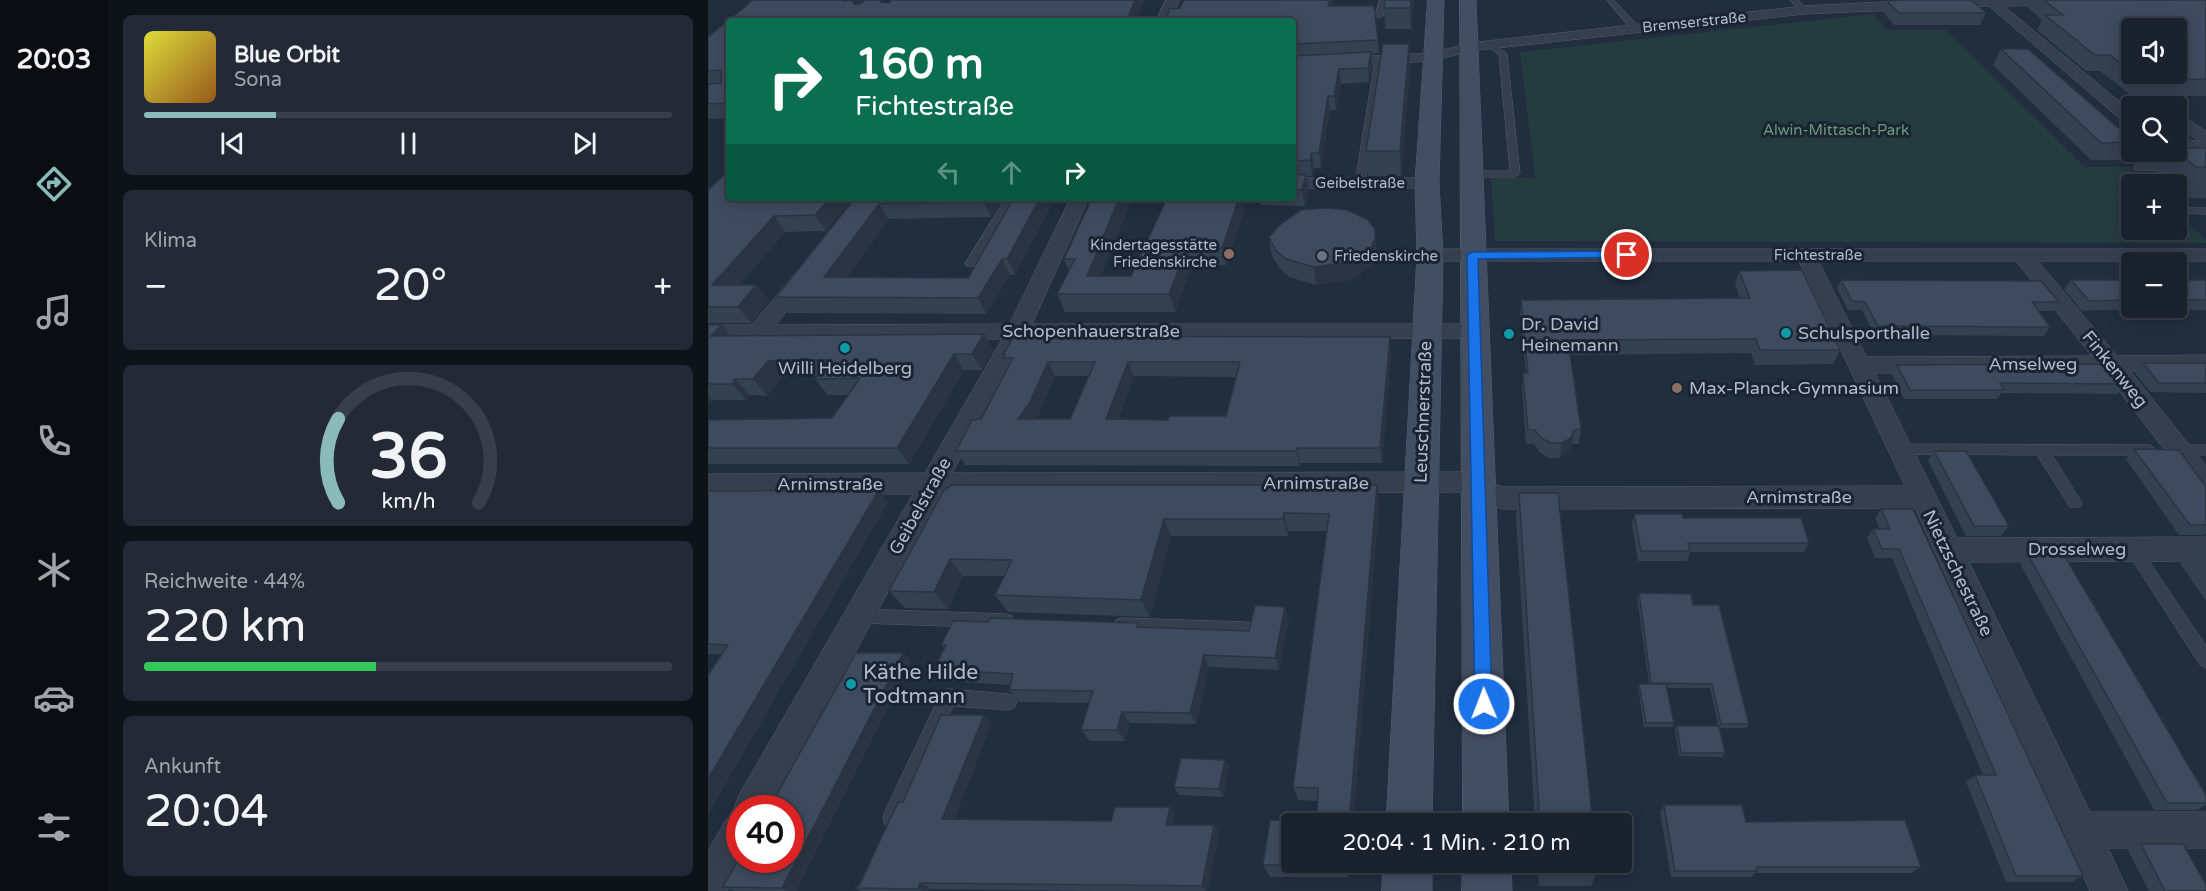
<!DOCTYPE html>
<html lang="de">
<head>
<meta charset="utf-8">
<style>
  body { margin:0; font-family:"Varela Round",sans-serif; background:#232a36; color:#f1f3f6; height:100vh; display:flex; flex-direction:column; font-size:22px; white-space:nowrap }
  * { box-sizing:border-box; margin:0 }
  p { font-size:20px; color:#9fa4aa }
  .icon { flex:none; width:33px; height:33px; fill:none; stroke:currentColor; stroke-width:2; stroke-linecap:round; stroke-linejoin:round }
  .map { position:relative; flex:1; overflow:hidden }
  .side { display:flex; flex-direction:column; gap:15px; padding:15px; background:#0e1319; width:600px }
  .side>* { flex:none }
  .top-card { position:absolute; left:18px; top:18px; width:570px; height:183px; border-radius:6px; box-shadow:0 3px 15px #0003,0 0 0 2px #383f4a; background:#0b6e4f; color:#fff; overflow:hidden }
  .tools { position:absolute; left:1413px; top:18px; display:grid; gap:12px }
  .tools a { display:grid; place-items:center; width:66px; height:66px; border-radius:6px; background:#1a222e; box-shadow:0 3px 15px #0003,0 0 0 2px #383f4a; font-size:30px }
  .speed { position:absolute; left:18px; top:795px; display:flex; gap:12px; font-size:30px; font-weight:700; text-align:center }
  .speed>* { display:grid; place-content:center; width:78px; height:78px; border-radius:50%; background:#1a222e; box-shadow:0 3px 15px #0003,0 0 0 2px #383f4a; line-height:1 }
  .speed .limit { border:9px solid #d22; background:#fff; color:#111 }
  .pin { position:absolute; display:grid; place-items:center; width:51px; height:51px; color:#fff; margin:-26px; border:3px solid #fff; border-radius:50%; box-shadow:0 2px 6px #0007 }
  .me { position:absolute; width:66px; margin:-33px; rotate:359deg; stroke-linejoin:round; filter:drop-shadow(0 0 4px #0008) }
  .turn { display:flex; align-items:center; gap:21px; height:126px; padding:0 30px; font-size:27px }
  .turn .icon { width:78px; height:78px; stroke-width:2.5 }
  .turn b { display:block; font-size:42px; line-height:51px }
  .lanes { display:flex; align-items:center; height:57px; padding:0 30px; background:#0003; justify-content:center; gap:30px; direction:ltr }
  .lanes .off { opacity:.35 }
  .big { font-size:45px; font-weight:600; line-height:1.1 }
  .side .widget { flex:1; display:flex; flex-direction:column; justify-content:center; gap:9px; min-width:0; padding:0 21px; border-radius:9px; background:#232a36 }
  .side .dial { align-items:center; gap:0 }
  .dial svg { height:156px; overflow:visible; fill:none; stroke:#383f4a; stroke-width:7; stroke-linecap:round; text-anchor:middle }
  .dial text { fill:#f1f3f6; stroke:none }
  .song { display:flex; align-items:center; gap:18px }
  .cover { width:72px; height:72px; border-radius:9px; background:linear-gradient(135deg,hsl(60 70% 55%),hsl(30 70% 35%)) }
  .played { height:6px; border-radius:3px; background:linear-gradient(90deg,#8bbbb9 25%,#383f4a 25%) }
  .keys { display:flex; justify-content:space-around; direction:ltr }
  .heat { display:flex; justify-content:space-between; align-items:center; font-size:33px; direction:ltr }
  .charge { height:9px; border-radius:4px; background:linear-gradient(90deg,#34c759 44%,#383f4a 0) }
  .trip { position:absolute; left:573px; top:813px; width:351px; height:60px; border-radius:6px; background:#1a222e; box-shadow:0 3px 15px #0003,0 0 0 2px #383f4a; font-weight:600; line-height:60px; text-align:center }
  main { display:flex; flex:1; min-height:0 }
  .tabs { display:flex; flex-direction:column; width:108px; justify-content:space-around; align-items:center; background:#0a0e12; color:#9fa4aa }
  .tabs .icon { width:42px; height:42px }
  .tabs .selected { color:#8bbbb9 }
  .tabs b { font-size:27px; color:#f1f3f6 }
  .map>svg:first-child { display:block }
</style>
</head>
<body>
<main>
<nav class="tabs">
<b>20:03</b>
<svg class="icon selected" aria-label="directions" viewBox="0 0 24 24"><path d="M12 3l9 9-9 9-9-9zM9 14v-3h6M13 9l2 2-2 2"/></svg>
<svg class="icon" aria-label="music" viewBox="0 0 24 24"><path d="M9 18V5l10-2v13"/><circle cx="6" cy="18" r="3"/><circle cx="16" cy="16" r="3"/></svg>
<svg class="icon" aria-label="phone" viewBox="0 0 24 24"><path d="M5 4h4l2 5-3 2q2 4 5 5l2-3 5 2v4C11 20 4 13 5 4z"/></svg>
<svg class="icon" aria-label="climate" viewBox="0 0 24 24"><path d="M12 3v18M4 7l16 10M4 17L20 7"/></svg>
<svg class="icon" aria-label="car" viewBox="0 0 24 24"><path d="M5 17H2v-5l4-1 3-4h7l3 4 3 1v5h-3M9 17h6M6 11h13"/><circle cx="7" cy="17" r="2"/><circle cx="17" cy="17" r="2"/></svg>
<svg class="icon" aria-label="filters" viewBox="0 0 24 24"><path d="M4 7h16M4 17h16"/><circle cx="9" cy="7" r="2"/><circle cx="15" cy="17" r="2"/></svg>
</nav>
<section class="side">
<div class="widget">
<div class="song"><i class="cover"></i><div><b>Blue Orbit</b><p>Sona</p></div></div>
<div class="played"></div>
<div class="keys"><svg class="icon" aria-label="previous" viewBox="0 0 24 24"><path d="M18 5L8 12l10 7zM5 5v14"/></svg><svg class="icon" aria-label="pause" viewBox="0 0 24 24"><path d="M8 5v14M16 5v14"/></svg><svg class="icon" aria-label="next" viewBox="0 0 24 24"><path d="M6 5l10 7-10 7zM19 5v14"/></svg></div>
</div>
<div class="widget"><p>Klima</p>
<div class="heat"><a>−</a><b class="big">20°</b><a>+</a></div>
</div>
<div class="widget dial"><svg viewBox="0 0 100 80">
<path d="M14 69A42 42 0 1 1 86 69"/>
<path d="M14 69A42 42 0 0 1 14 26" stroke="#8bbbb9"/>
<text x="50" y="56" font-size="32" font-weight="700">36</text>
<text x="50" y="72" font-size="11">km/h</text>
</svg></div>
<div class="widget"><p>Reichweite · 44%</p><b class="big">220 km</b><div class="charge"></div></div>
<div class="widget"><p>Ankunft</p><b class="big">20:04</b></div>
</section>
<div class="map">
<svg width="1498" height="891" viewBox="0 0 1498 891">
  <rect width="100%" height="100%" fill="#222d3e"/>
  <path fill="#243b3f" d="M1165,14L1179,30H1238L1377,167H1421L1439,184H1424V230H1468L1469,212L1498,240V243L787,241L783,178H827L812,52Z"/>
  <g fill="none" stroke-linecap="round" stroke-linejoin="round">
    <g stroke="#545d6c" stroke-width="1">
      <path id="lane" d="M672,0H678L675,16L671,18L667,16Z
        M899,0H906L930,26V30H924Z
        M1083,0H1090L1100,10L1093,12Z
        M782,42L799,54L812,174L807,177H763L758,174L763,171H802L791,55L779,46L778,44Z
        M671,58L675,60L657,183L652,186L647,183L667,60Z
        M1429,165H1498V171L1426,170V166Z
        M298,198H308L266,266H258L257,264Z
        M1476,208H1498V214L1472,213L1471,211Z
        M1190,444L1442,445L1449,450L1442,455H1344L1374,503L1372,507H1362L1329,455L1190,454L1183,449Z
        M1467,445H1498V455L1462,454L1460,450L1462,446Z
        M1425,543L1430,545L1498,646V668L1492,665L1420,553L1417,549L1420,545Z
        M151,609L298,614L304,616L306,621L304,626L298,628L151,623L145,621L143,616L145,611Z
        M414,618L538,622L544,624L546,629L544,634L538,636L414,632L408,630L406,625L408,620Z
        M240,689L300,694L306,696L309,702L306,708L300,710L245,706L191,825L184,827L177,825L175,818L177,811L234,691Z"/>
    </g>
    <g stroke="#545d6c" stroke-width="1">
      <path id="street" d="M458,0H472L462,21H448Z
        M1216,0H1363L1362,4L1357,5L1296,6L1424,112V126L1418,124L1281,6L1096,14L762,51L724,61L585,68V60L724,53L761,43L1096,6Z
        M1468,112L1498,131V154L1468,147V137L1492,142L1468,125Z
        M585,178H719L725,179L728,183L725,187L719,188H585Z
        M363,198H381L324,324H765L773,326L776,331L773,336L765,338L317,339L244,473L753,472L795,487L1197,486L1091,261H722L715,259L712,255L715,251L722,249H1498V261H1330L1409,356L1498,355V371H1422L1498,466V495L1489,492L1396,371L1167,373L1249,538L1498,537V561L1261,562L1382,812H1498V848H1400L1420,891H1382L1207,508L793,509L751,492L233,494L63,808H32V860H36L19,891H0V851L19,818L29,814L26,808L31,795L205,494H0V474L217,473L294,339H0V325H44L86,274L93,272L100,274L103,278L68,325L301,324ZM1111,261H1308L1384,356L1159,357Z"/>
    </g>
    <g stroke="#545d6c" stroke-width="1">
      <path id="secondary" d="M720,0H736L731,183L735,255L724,824H678L709,255L707,183Z
        M752,0H768L801,824H755Z
        M676,862H724V891H674Z
        M755,862H803L804,891H754Z"/>
    </g>
    <use href="#lane" fill="#363f4e" fill-rule="evenodd"/>
    <use href="#street" fill="#363f4e" fill-rule="evenodd"/>
    <use href="#secondary" fill="#444e62" fill-rule="evenodd"/>
  </g>
  <path fill="#354051" fill-rule="evenodd" d="M45,0H173L174,2L181,3L184,0H436L428,21H21V118L0,119V37Z
    M706,0L703,29H677L676,8Z
    M1322,0H1498V96H1424L1392,71H1378L1329,30L1334,20L1319,7ZM1424,28L1468,74H1424Z
    M1179,1L1278,13L1272,25H1186L1175,12Z
    M625,6L670,40L671,53L663,54L664,66L661,82L633,84L628,110H622L613,168H606L604,176H598L601,190L597,206L553,205L552,198H585V21Z
    M701,44L702,67L693,176H660L658,151Z
    M1293,49L1424,140V146L1414,160H1383L1285,65Z
    M1498,148V198H1468V184H1450L1444,179L1462,152Z
    M0,190L21,198H145L118,231L77,232L31,285H48L61,301L43,323H0Z
    M147,198H347L307,275H302L278,314L80,313L68,297ZM292,203L297,213L260,278L139,277L181,219L283,217Z
    M384,198H424L393,276H423L459,198H533L536,212L518,265L484,266L467,312H357L349,294L361,271L356,259Z
    M667,229L669,257L665,265L643,280L608,285L581,277L572,269L564,256L561,237Z
    M1031,271L1132,350L1125,364L1047,365L1043,353L862,355L873,429L871,444H864L860,452L852,458H841L831,452L826,444H818L814,387L815,373H818L812,314L813,300L1032,298L1027,285Z
    M1133,280L1351,302L1345,311H1330L1342,327L1336,336L1166,335L1154,310H1140L1129,288Z
    M1363,280H1424V308H1468V280H1498V310H1394L1374,311L1356,289Z
    M0,325H14L23,336L285,350L274,370H256L201,464H0V420L124,418L141,395H120L107,379L109,376H84L74,378L59,396L42,395L38,400H4L0,404Z
    M683,352L674,463H592V466L257,465L248,451L273,419L300,367L295,355ZM347,376H381L362,419H328ZM426,376L528,377L518,416L460,420H410Z
    M1435,363H1498V393L1442,392L1427,373Z
    M1189,365L1418,384L1410,394L1293,393L1289,399H1196L1184,375Z
    M1426,449L1498,487V533L1496,535H1471L1418,459Z
    M1226,451L1301,526L1293,536H1258L1220,461Z
    M236,490L671,503L645,824L584,862H642L641,877H562L555,865L609,821L610,801L590,800L585,787L618,531H580V536H463L442,617L300,612L287,595L296,576H255L240,609L197,608L181,591Z
    M0,491L180,502L0,814V675L14,654H0Z
    M811,493L885,824H827L808,518Z
    M1173,509L1375,876L1364,882H1298L1258,782L1267,775H1275L1184,558H1167L1159,538L1165,529H1172L1167,518Z
    M926,514L975,518L1101,543L1096,552H982L979,561H930L924,524Z
    M1498,540V601L1472,563Z
    M1320,555L1498,795V805L1489,810H1446L1312,564Z
    M931,593L1041,724L1038,728H1011L1017,753L1014,757L971,756L967,730L969,726H1010L1002,688H959L966,723L964,727H936L930,688L931,684H941L929,598Z
    M581,619L571,670L501,667L488,724L422,723L417,741H382L373,730L382,703L311,702L301,690L302,685L238,681L226,669L237,649L233,645L280,622L430,623L433,628L541,631Z
    M195,653L203,661L88,891H26L15,887Z
    M284,723L246,819L403,821L462,807L467,814L465,825L511,832L500,891H388L223,889L222,891H152L146,888L151,886L195,802Z
    M517,760L521,768L515,797L471,795L466,787Z
    M956,805L1038,822L1213,867L1204,873H1047L1044,877H963L952,812Z
    M1433,844L1498,891H1441L1420,850Z
    M830,862H889L890,870L883,886H831Z"/>
  <path fill="#2b3442" d="M137,0H157L143,14Z
    M427,0H436L428,21H419Z
    M622,0H626L621,20L620,6Z
    M703,0H706L703,29L702,8Z
    M701,44L702,67L693,176L692,151Z
    M663,52L664,66L661,82L660,68Z
    M631,69L633,84L628,110L626,96Z
    M620,96L622,110L613,168L611,153Z
    M604,153L606,168L604,176L602,160Z
    M598,175L601,190L597,206L594,190Z
    M122,198H145L118,231L107,215Z
    M278,198H295L292,202V203L283,217L276,202Z
    M332,198H347L307,275L299,259Z
    M411,198H424L386,294L379,276Z
    M531,198H533L536,212L518,265L514,248Z
    M171,204L181,219L128,293L116,277Z
    M66,216L77,232L17,301L4,285Z
    M667,229L669,257L665,265L643,280L608,285L606,267Z
    M479,248L484,266L467,312L461,294Z
    M294,259L302,275L278,314L270,298Z
    M48,285L61,301L43,323L30,307Z
    M14,325L27,341L3,336Z
    M276,334L285,350L274,370L264,354Z
    M682,337L683,352L674,463L672,448Z
    M246,354L256,370L201,464L189,448Z
    M71,360L84,376L74,378L59,396L45,379L60,361Z
    M340,362L347,376L330,417L319,434L310,419Z
    M420,362L426,376L404,434L398,419Z
    M27,379L42,395L38,400L24,384Z
    M0,396L4,400L0,404Z
    M866,430L864,444L860,452L852,458L854,443Z
    M589,448L592,463V466L588,451Z
    M669,485L671,503L645,824H641Z
    M171,490L180,502L0,814V779Z
    M576,513L580,531V536L575,519Z
    M456,519L463,536L442,617L433,600Z
    M242,559L255,576L240,609L226,592Z
    M577,607L581,619L571,670L567,658Z
    M195,653L203,661L88,891H81L74,888Z
    M496,655L501,667L488,724L482,713Z
    M414,712L422,723L417,741L409,730Z
    M276,715L284,723L244,825L234,819Z
    M517,760L521,768L515,797L511,789Z
    M462,807L467,814L463,831L458,825Z
    M506,825L511,832L500,891H498L494,886Z
    M638,862H642L641,877L637,866Z
    M212,883L223,889L222,891H215L210,889Z"/>
  <path fill="#3e4b5e" stroke="#2b3442" stroke-width="1.5" fill-rule="evenodd" d="M45,0H137L136,1L144,0L146,4H152L157,0H172L173,2L181,3L184,0H427L419,21H21V103L0,104V84L13,83V70L0,71V37Z
    M476,0H622L620,6H666L670,40L585,44V21H458L461,9L472,8Z
    M677,0H703L702,8H676Z
    M1192,0H1263L1278,13H1191L1179,1Z
    M1336,0H1498V79L1434,80L1426,74H1468V28H1424V72L1402,55H1387L1337,15H1355Z
    M675,44H701L692,151H658Z
    M1293,49H1320L1424,140V142L1393,143Z
    M663,52L660,68L631,69L626,96H620L611,153H604L602,160L585,161V56Z
    M1468,148H1498V167H1488L1468,151Z
    M21,170V198H122L107,215L66,216L4,285H48L30,307H0V190Z
    M585,174L598,175L594,190H585Z
    M147,198H278L276,202L171,204L116,277L260,278L304,201L292,202L293,198H332L299,259H294L270,298L68,297Z
    M384,198H411L379,276H423L459,198H531L514,248H479L461,294H349L367,259H356Z
    M619,208L639,210L659,219L667,229V239L663,247L641,262L606,267L578,259L568,251L561,237L573,224L593,210Z
    M1094,270L1132,350H1052L1048,339L860,340L873,429L866,430L863,438L854,443H843L833,438L827,430H820L815,373H820L813,300L1042,298L1031,271Z
    M1133,280L1333,281L1351,302H1324L1342,327L1170,326L1157,302L1144,301Z
    M1363,280H1424V300L1381,301Z
    M1468,280H1498V300H1468Z
    M0,325H14L3,336L276,334L264,354H246L189,448H0V420L124,418L152,378L107,379L121,360H71L60,361L45,379H27L24,384H0Z
    M306,336L682,337L672,448H589L588,451H248L264,420L273,419L305,358H296L297,355H295ZM340,362H387L362,419H310L322,402ZM420,362H532L518,416H461L460,420L398,419Z
    M1435,363H1498V383H1451Z
    M1403,364L1418,384L1292,383L1296,390H1202L1189,365Z
    M1426,449L1471,450L1498,487V525H1482Z
    M1226,451H1258L1301,526H1266Z
    M244,485H669L641,824H584V862H638L637,866L555,865L562,820L609,821L610,788L585,787L621,514L576,513L575,519H456L433,600L287,595L304,560L242,559L226,592L181,591L236,490Z
    M171,490L0,779V675L20,645L0,644V491Z
    M811,493H850L885,824H832Z
    M1173,509H1205L1375,876H1308L1267,775H1288L1191,549H1174L1165,529H1182Z
    M926,514H974L975,518H1093L1101,543H980L982,551H933Z
    M1320,555H1356L1498,795V803H1459Z
    M931,593L983,594L985,605H1011L1041,724H1013L1004,684L943,683Z
    M547,605L577,607L567,658L496,655L482,713L414,712L409,730H373L385,691L301,690L305,674L226,669L238,645H233L245,621L280,622L282,618L430,623L429,627L541,631Z
    M148,653H195L74,888L15,887L32,857V860H82V808H61Z
    M931,684H958L966,723H938Z
    M233,715H276L234,819L403,821L407,807H462L458,825H506L494,886L212,883L210,889L146,888L151,886L190,802H195Z
    M969,726H1011L1017,753H973Z
    M473,758L517,760L511,789L466,787Z
    M956,805H1034L1038,822L1197,820L1213,867H1049V871H967Z
    M1433,844H1475L1498,885V891H1457Z
    M835,862H889L890,870H835Z"/>
  <path fill="#1a73e8" stroke="#114b97" stroke-width="1.5" d="M919,251L924,255L923,257L770,259L784,704L782,710L776,712L769,710L767,704L759,255L764,252Z"/>
  <g fill="#8d6e63" stroke="#1b2433" stroke-width="2">
    <circle cx="521" cy="254" r="6"/>
    <circle cx="969" cy="388" r="6"/>
  </g>
  <circle fill="#6b7280" stroke="#1b2433" stroke-width="2" cx="614" cy="256" r="6"/>
  <g fill="#0f9aa8" stroke="#1b2433" stroke-width="2">
    <circle cx="1078" cy="333" r="6"/>
    <circle cx="801" cy="334" r="6"/>
    <circle cx="137" cy="348" r="6"/>
    <circle cx="143" cy="684" r="6"/>
  </g>
  <g text-anchor="middle" stroke-width="6" stroke-linejoin="round" paint-order="stroke">
    <g font-size="15" fill="#b2baca" stroke="#1b2433">
      <text transform="translate(986 22) rotate(-6)" y="5">Bremserstraße</text>
      <text x="652" y="188">Geibelstraße</text>
      <text x="1110" y="260">Fichtestraße</text>
    </g>
    <g font-size="15" fill="#689c76" stroke="#1b2433">
      <text x="1128" y="135">Alwin-Mittasch-Park</text>
    </g>
    <g font-size="15" fill="#b2baca" stroke="#1b2433" text-anchor="end">
      <text x="509" y="250">Kindertagesstätte<tspan x="509" dy="17">Friedenskirche</tspan></text>
      <text x="626" y="261" text-anchor="start">Friedenskirche</text>
    </g>
    <g font-size="18" fill="#b2baca" stroke="#1b2433" text-anchor="start">
      <text x="813" y="330">Dr. David<tspan x="813" dy="21">Heinemann</tspan></text>
      <text x="1090" y="339">Schulsporthalle</text>
      <text x="137" y="374" text-anchor="middle">Willi Heidelberg</text>
      <text x="981" y="394">Max-Planck-Gymnasium</text>
    </g>
    <g font-size="18" fill="#b2baca" stroke="#1b2433">
      <text x="383" y="337">Schopenhauerstraße</text>
      <text x="1325" y="370">Amselweg</text>
      <text transform="translate(1407 369) rotate(51)" y="6">Finkenweg</text>
      <text transform="translate(715 412) rotate(-88)" y="6">Leuschnerstraße</text>
      <text x="608" y="489">Arnimstraße</text>
      <text x="122" y="490">Arnimstraße</text>
      <text x="1091" y="503">Arnimstraße</text>
      <text transform="translate(212 506) rotate(-61)" y="6">Geibelstraße</text>
      <text x="1369" y="555">Drosselweg</text>
      <text transform="translate(1250 573) rotate(64)" y="6">Nietzschestraße</text>
    </g>
    <g font-size="21" fill="#b2baca" stroke="#1b2433" text-anchor="start">
      <text x="155" y="679">Käthe Hilde<tspan x="155" dy="24">Todtmann</tspan></text>
    </g>
  </g>
</svg>
<div class="tools">
<a><svg class="icon" aria-label="sound" viewBox="0 0 24 24"><path d="M4 9h4l5-4v14l-5-4H4zM17 9q2 3 0 6"/></svg></a>
<a><svg class="icon" aria-label="search" viewBox="0 0 24 24"><circle cx="10" cy="10" r="6"/><path d="M15 15l6 6"/></svg></a>
<a>+</a>
<a>−</a>
</div>
<div class="speed"><div class="limit">40</div></div>
<div class="pin" style="left:919px;top:255px;background:#d93025"><svg class="icon" aria-label="arrive" viewBox="0 0 24 24"><path d="M6 21V4h12l-3 4 3 4H6"/></svg></div>
<svg class="me" style="left:776px;top:704px" viewBox="-20 -20 40 40"><circle r="17" fill="#1a73e8" stroke="#fff" stroke-width="3"/><path d="M0-11L8 9 0 5-8 9z" fill="#fff"/></svg>
<div class="trip">20:04 · 1 Min. · 210 m</div>
<div class="top-card">
<div class="turn"><svg class="icon" aria-label="right" viewBox="0 0 24 24"><path d="M7 20v-9h11M14 6l5 5-5 5"/></svg><div><b>160 m</b>Fichtestraße</div></div>
<div class="lanes"><svg class="icon off" aria-label="left" viewBox="0 0 24 24"><path d="M17 20v-9H6M10 6l-5 5 5 5"/></svg><svg class="icon off" aria-label="ahead" viewBox="0 0 24 24"><path d="M12 20V5M6 11l6-6 6 6"/></svg><svg class="icon" aria-label="right" viewBox="0 0 24 24"><path d="M7 20v-9h11M14 6l5 5-5 5"/></svg></div>
</div>
</div>
</main>
</body>
</html>
